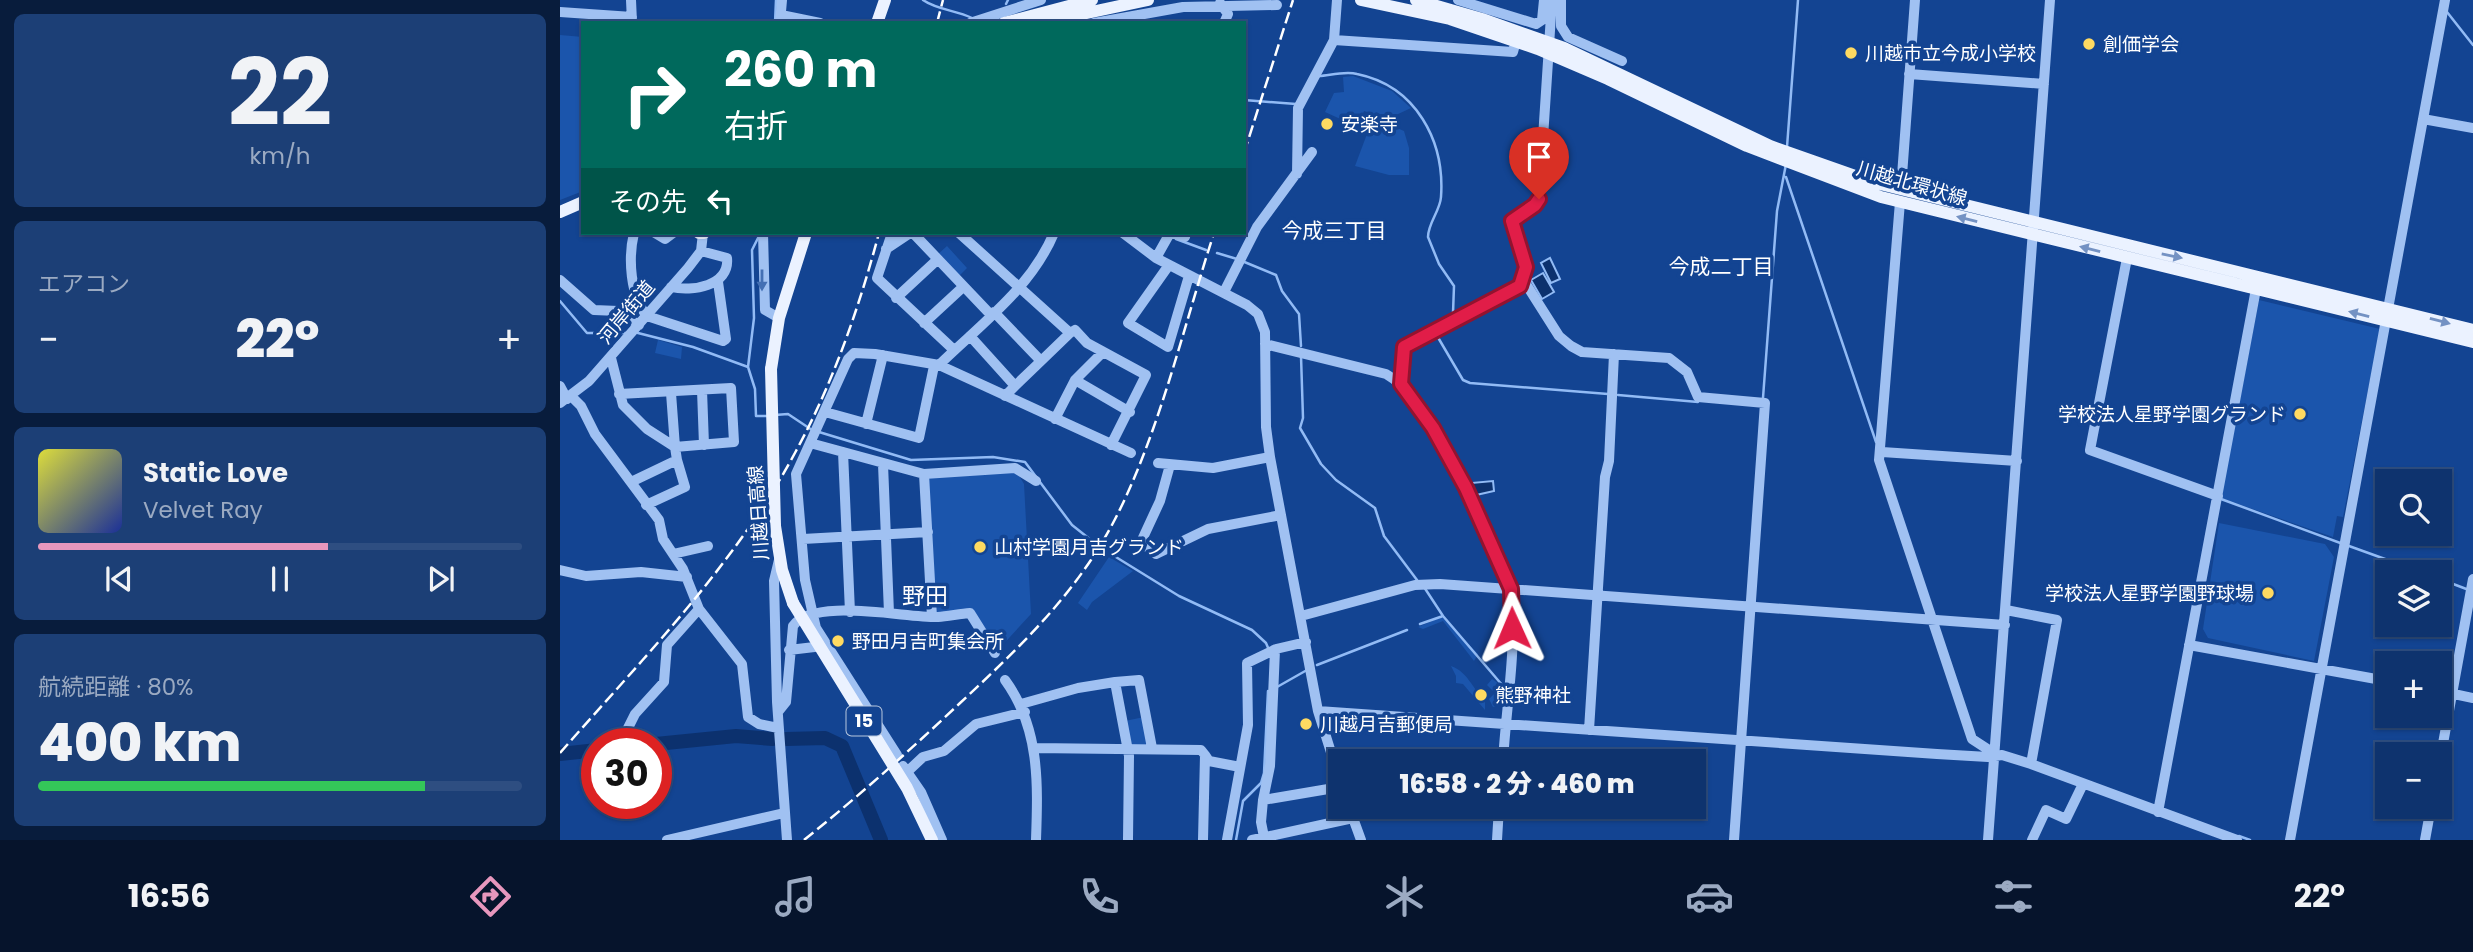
<!DOCTYPE html>
<html lang="ja">
<head>
<meta charset="utf-8">
<style>
  body { margin:0; font-family:Poppins,"Noto Sans JP",sans-serif; background:#1c3f76; color:#f1f3f6; height:100vh; display:flex; flex-direction:column; font-size:26px; white-space:nowrap }
  * { box-sizing:border-box; margin:0 }
  p { font-size:23px; color:#9baac2 }
  .icon { flex:none; width:38px; height:38px; fill:none; stroke:currentColor; stroke-width:2; stroke-linecap:round; stroke-linejoin:round }
  .map { position:relative; flex:1; overflow:hidden }
  .panel { display:flex; flex-direction:column; gap:14px; padding:14px; background:#081c3c; width:560px }
  .panel>* { flex:none }
  .hud { position:absolute; left:21px; top:21px; width:665px; height:214px; border-radius:0px; box-shadow:0 2px 5px #0004,0 0 0 2px #2e4e81; background:#00695c; color:#fff; overflow:hidden }
  .fabs { position:absolute; left:1815px; top:469px; display:grid; gap:14px }
  .fabs a { display:grid; place-items:center; width:77px; height:77px; border-radius:0px; background:#0e336e; box-shadow:0 2px 5px #0004,0 0 0 2px #2e4e81; font-size:35px }
  .speed { position:absolute; left:21px; top:728px; display:flex; gap:14px; font-size:35px; font-weight:700; text-align:center }
  .speed>* { display:grid; place-content:center; width:91px; height:91px; border-radius:50%; background:#0e336e; box-shadow:0 2px 5px #0004,0 0 0 2px #2e4e81; line-height:1 }
  .speed .limit { border:10px solid #d22; background:#fff; color:#111 }
  .pin { position:absolute; display:grid; place-items:center; width:60px; height:60px; color:#fff; margin:-72px -30px; border-radius:50% 50% 50% 0; rotate:-45deg; box-shadow:0 0 7px #0007 }
  .pin .icon { rotate:45deg }
  .me { position:absolute; width:77px; margin:-38px; rotate:359deg; stroke-linejoin:round; filter:drop-shadow(0 0 5px #0008) }
  .turn { display:flex; align-items:center; gap:24px; height:147px; padding:0 28px; font-size:32px }
  .turn .icon { width:91px; height:91px; stroke-width:2.5 }
  .turn b { display:block; font-size:49px; line-height:60px }
  .then { display:flex; align-items:center; height:66px; padding:0 28px; background:#0003; gap:14px; font-size:26px }
  .big { font-size:52px; font-weight:800; line-height:1.1 }
  .panel .card { flex:1; display:flex; flex-direction:column; justify-content:center; gap:10px; min-width:0; padding:0 24px; border-radius:10px; background:#1c3f76 }
  .panel .dial { align-items:center; gap:0 }
  .dial b { font-size:91px; line-height:1 }
  .song { display:flex; align-items:center; gap:21px }
  .cover { width:84px; height:84px; border-radius:10px; background:linear-gradient(135deg,hsl(60 70% 55%),hsl(230 70% 35%)) }
  .played { height:7px; border-radius:4px; background:linear-gradient(90deg,#e797bd 60%,#2e4e81 60%) }
  .keys { display:flex; justify-content:space-around; direction:ltr }
  .heat { display:flex; justify-content:space-between; align-items:center; font-size:38px; direction:ltr }
  .charge { height:10px; border-radius:5px; background:linear-gradient(90deg,#34c759 80%,#2e4e81 0) }
  .trip { position:absolute; left:768px; top:749px; width:378px; height:70px; border-radius:0px; background:#0e336e; box-shadow:0 2px 5px #0004,0 0 0 2px #2e4e81; font-weight:800; line-height:70px; text-align:center }
  .tab-bar { display:flex; height:112px; justify-content:space-around; align-items:center; background:#06142c; color:#9baac2 }
  .tab-bar .icon { width:49px; height:49px }
  .tab-bar .on { color:#e797bd }
  .tab-bar b { font-size:32px; color:#f1f3f6 }
  main { display:flex; flex:1; min-height:0 }
  .map>svg:first-child { display:block }
</style>
</head>
<body>
<main>
<section class="panel">
<div class="card dial"><b>22</b><p>km/h</p></div>
<div class="card"><p>エアコン</p>
<div class="heat"><a>−</a><b class="big">22°</b><a>+</a></div>
</div>
<div class="card">
<div class="song"><i class="cover"></i><div><b>Static Love</b><p>Velvet Ray</p></div></div>
<div class="played"></div>
<div class="keys"><svg class="icon" aria-label="previous" viewBox="0 0 24 24"><path d="M18 5L8 12l10 7zM5 5v14"/></svg><svg class="icon" aria-label="pause" viewBox="0 0 24 24"><path d="M8 5v14M16 5v14"/></svg><svg class="icon" aria-label="next" viewBox="0 0 24 24"><path d="M6 5l10 7-10 7zM19 5v14"/></svg></div>
</div>
<div class="card"><p>航続距離 · 80%</p><b class="big">400 km</b><div class="charge"></div></div>
</section>
<div class="map">
<svg width="1913" height="840" viewBox="0 0 1913 840">
  <rect width="100%" height="100%" fill="#134492"/>
  <path fill="#1b55ac" d="M0,35L23,37V191L0,200Z
    M793,76L832,91L851,108L836,115L834,121L804,111L798,127L765,112L774,93L784,92L783,77Z
    M813,118L844,131L849,148V175H829L795,166Z
    M387,246L407,268L397,278L376,256Z
    M1699,300L1820,329L1783,517L1777,516L1773,537L1661,498Z
    M98,340L122,347L121,359L95,353Z
    M457,472L464,484L471,614L438,650L412,611L376,614L368,478Z
    M1659,523L1765,544L1774,557L1754,661L1648,638L1643,629Z
    M549,557L573,571L532,602L527,610L518,603Z
    M882,617L918,654L914,661L883,621L863,629L858,627Z
    M891,666C908,672 912,688 925,701V710L903,684L896,683V676Z
    M932,679C942,685 947,693 940,705L933,707L929,699L935,693L927,685Z
    M584,717L587,745H572L565,721Z"/>
  <path fill="#0c316e" stroke="#92bbf5" stroke-width="2" d="M990,258L1000,279L991,283L981,263Z
    M983,273L994,292L982,299L971,280Z
    M933,481L934,491L916,495L911,483Z"/>
  <g fill="none" stroke-linecap="round" stroke-linejoin="round">
    <path stroke="#92bbf5" stroke-width="2.5" d="M363,0C377,10 396,10 412,18
      M446,4L448,0
      M1887,12L1913,45
      M215,23L216,0
      M759,76C771,75 786,71 797,74C856,86 885,141 881,197C880,211 868,223 868,237L879,264L894,286L893,313L872,325
      M684,100L736,104
      M1227,147L1238,0
      M1226,177L1316,442
      M199,236L192,250L194,318L188,367L195,389L196,416H208
      M616,239L646,250
      M657,253L677,259
      M682,261L716,275L722,291L739,314L741,346
      M0,301L27,333H66
      M78,333L133,347L188,367
      M876,334L903,380L910,383L1048,394
      M741,356L743,418L740,428L761,464L776,480L815,508L824,536L857,580
      M1058,395L1138,402
      M1203,398L1217,211L1226,164
      M215,415L228,414L252,430
      M259,432L351,460L433,457L465,462L512,525L536,544
      M1661,499L1783,544
      M1789,546L1861,572
      M551,554L619,596L692,630L706,643L709,650
      M1880,579L1909,590
      M864,587L883,616L943,686
      M860,624L883,616
      M757,665L847,630
      M717,687L747,670
      M1679,836L1690,840
      M676,840L683,801L701,783L704,773L708,691"/>
    <path stroke="#0c316e" stroke-width="14" d="M226,739L265,738L282,746L321,840
      M96,744L176,736L213,739
      M0,754L37,750"/>
    <path stroke="#a0c1f2" stroke-width="10" d="M71,0L72,22
      M898,0L976,24L982,20L984,0
      M1001,0V26L1008,37L1062,61
      M660,3L668,14L664,23
      M0,12L72,17
      M221,15L260,23
      M220,23L222,0
      M410,23L481,0
      M534,23L623,7L717,5
      M774,40L953,52L956,41
      M1349,74L1484,84
      M1863,119L1913,128
      M737,174L738,108L774,40L777,0
      M1341,189L1355,0
      M1340,202L1319,460L1412,739L1435,754
      M74,233C68,258 70,296 87,316L163,341L166,339L158,282
      M95,233L105,239L113,233
      M203,233L205,310L219,318
      M332,233L317,278L394,350
      M353,233L431,315
      M399,233L510,333L515,330L527,343L586,375L551,445
      M563,233L596,258L687,305L698,314L705,332L706,427L710,457L758,711L780,781
      M611,233L625,237L626,233
      M326,249L350,233
      M596,258L610,233
      M1567,258L1530,450L1658,496
      M609,265L568,323L608,347L629,276
      M0,280L34,310L58,311L79,325
      M964,281L999,336L1011,346L1022,352L1109,358L1127,372L1138,397L1205,403L1174,840
      M111,287C132,292 170,286 167,258L141,251
      M664,292L697,227L752,152
      M336,298L377,260
      M434,312L481,361L510,333
      M364,323L403,287
      M410,336L455,386L445,396
      M705,344L826,374C870,399 911,499 931,546C939,563 951,582 952,600C956,653 946,709 943,761
      M51,358L63,405L87,429L115,447L117,460L71,482
      M379,365L571,453
      M515,380L570,412
      M841,384L844,347L953,290C980,275 954,244 952,221L975,205L979,199L992,0
      M0,386L7,399
      M455,386L481,361
      M142,390L144,445
      M59,394L171,388L174,442L115,447L111,393
      M11,396L21,406L35,434L99,520L103,539L123,569L139,609L182,664L188,717L199,724L218,728
      M0,403L29,381L128,268L141,251L143,233
      M265,412L359,438L374,366
      M495,419L515,380L543,352
      M306,424L323,355
      M250,443L364,474L372,617
      M283,452L290,612
      M1322,452L1457,461
      M598,463L653,468L710,457
      M323,464L329,613
      M610,465L600,501L581,542L596,554L648,529L721,515
      M364,474L455,468L476,481
      M86,505L125,487L117,460
      M243,539L368,532
      M113,554L148,546
      M219,560L214,581L217,702L227,840
      M0,570L26,576L81,572L127,577
      M1446,610L1497,620L1471,764
      M741,616L855,585L880,584L1445,625
      M1629,645L1827,681
      M229,650L263,646
      M445,680C480,728 478,783 476,840
      M555,682L579,680L592,748
      M1880,691L1913,698
      M461,704L518,688L555,682L569,756L568,840
      M758,711L1377,754L1428,757L1442,755L1471,764L1677,840
      M218,712L226,702L233,626C252,597 346,618 378,617C388,616 400,614 410,613L435,653
      M68,728L75,714L104,682L107,645L139,609
      M1029,730L1045,477L1049,461L1054,354
      M474,748L641,750L645,755L643,840
      M337,755L256,628L245,580L236,474L288,359L294,353L315,354L379,365C421,324 471,288 494,233
      M645,755L649,761L680,767
      M1880,760L1913,579
      M343,766L361,792L382,840
      M348,771L363,757L384,751L416,724L465,712
      M703,800L710,766L715,650
      M789,807L801,840
      M1598,812L1696,289
      M704,837L701,822L703,800L780,787
      M107,840L224,813
      M667,840L688,725L687,663L716,649L746,642
      M692,840L793,818
      M937,840L939,807
      M1428,840L1490,0
      M1472,840L1486,810L1506,819L1523,784
      M1730,840L1885,0
      M1865,840L1871,807"/>
    <path stroke="#ebf2ff" stroke-width="12" d="M801,0L890,19L978,49L1048,79L1187,146L1321,197L1913,342
      M856,0L922,19L1004,48L1210,146L1312,182L1913,330
      M317,23L325,0
      M0,212L23,202
      M139,233H144
      M211,369L219,318L246,233
      M215,526L222,570L233,603"/>
    <path stroke="#fff" stroke-width="2.5" stroke-dasharray="12 5" stroke-linecap="butt" d="M377,23L383,0
      M684,153L733,0
      M0,753C84,657 175,565 236,451C273,383 299,308 319,233
      M244,840C298,797 349,751 399,704C458,649 515,595 553,523C598,438 624,325 654,233"/>
    <path stroke="#ebf2ff" stroke-width="12" d="M444,23L532,0
      M480,23L588,0
      M211,369L215,526
      M233,603L347,788L372,840"/>
  </g>
  <defs><path id="oneway-solid" d="M-6-.8H1V-3.2L6.5 0L1 3.2V.8H-6Z" transform="scale(1.75)"/></defs>
  <g fill="#7492c3">
    <use href="#oneway-solid" transform="translate(1407 219) rotate(-166)"/>
    <use href="#oneway-solid" transform="translate(1530 249) rotate(-166)"/>
    <use href="#oneway-solid" transform="translate(1612 256) rotate(11)"/>
    <use href="#oneway-solid" transform="translate(1799 314) rotate(-166)"/>
    <use href="#oneway-solid" transform="translate(1880 321) rotate(15)"/>
  </g>
  <use fill="#4470b4" href="#oneway-solid" transform="translate(202 280) rotate(90)"/>
  <g fill="none" stroke-linecap="round" stroke-linejoin="round">
    <g stroke="#92132f" stroke-width="18">
      <path id="route" d="M952,628L951,589L906,488L873,428L841,384L844,347L960,286L966,267L952,221L975,205L979,199"/>
    </g>
    <use href="#route" stroke="#e11d48" stroke-width="12"/>
  </g>
  <g fill="#ffda61" stroke="#134492" stroke-width="2.5">
    <circle cx="1529" cy="44" r="7"/>
    <circle cx="1291" cy="53" r="7"/>
    <circle cx="767" cy="124" r="7"/>
    <circle cx="1740" cy="414" r="7"/>
    <circle cx="420" cy="547" r="7"/>
    <circle cx="1708" cy="593" r="7"/>
    <circle cx="278" cy="641" r="7"/>
    <circle cx="921" cy="695" r="7"/>
    <circle cx="746" cy="724" r="7"/>
  </g>
  <g text-anchor="middle" stroke-width="7" stroke-linejoin="round" paint-order="stroke">
    <rect fill="#134492" stroke="#b8c7de" stroke-width="2" x="286.5" y="706.5" width="35" height="29" rx="5"/>
    <g font-size="18" font-weight="bold" fill="#fff">
      <text x="304" y="727">15</text>
    </g>
    <g font-size="19" fill="#fff" stroke="#134492" text-anchor="start">
      <text x="1543" y="51">創価学会</text>
      <text x="1305" y="60">川越市立今成小学校</text>
      <text x="781" y="131">安楽寺</text>
      <text x="1726" y="421" text-anchor="end">学校法人星野学園グランド</text>
      <text x="434" y="554">山村学園月吉グランド</text>
      <text x="1694" y="600" text-anchor="end">学校法人星野学園野球場</text>
      <text x="292" y="648">野田月吉町集会所</text>
      <text x="935" y="702">熊野神社</text>
      <text x="760" y="731">川越月吉郵便局</text>
    </g>
    <g font-size="19" fill="#fff" stroke="#134492">
      <text transform="translate(1352 183) rotate(16)" y="7">川越北環状線</text>
      <text transform="translate(66 312) rotate(-50)" y="7">河岸街道</text>
      <text transform="translate(198 513) rotate(-94)" y="7">川越日高線</text>
    </g>
    <g font-size="21" fill="#fff" stroke="#134492">
      <text x="774" y="238">今成三丁目</text>
      <text x="1161" y="274">今成二丁目</text>
    </g>
    <g font-size="23" fill="#fff" stroke="#134492">
      <text x="365" y="604">野田</text>
    </g>
  </g>
</svg>
<div class="fabs">
<a><svg class="icon" aria-label="search" viewBox="0 0 24 24"><circle cx="10" cy="10" r="6"/><path d="M15 15l6 6"/></svg></a>
<a><svg class="icon" aria-label="layers" viewBox="0 0 24 24"><path d="M12 4l9 5-9 5-9-5zM3 14l9 5 9-5"/></svg></a>
<a>+</a>
<a>−</a>
</div>
<div class="speed"><div class="limit">30</div></div>
<div class="pin" style="left:979px;top:199px;background:#d93025"><svg class="icon" aria-label="arrive" viewBox="0 0 24 24"><path d="M6 21V4h12l-3 4 3 4H6"/></svg></div>
<svg class="me" style="left:952px;top:628px" viewBox="-20 -20 40 40"><path d="M0-17L14 15 0 8-14 15z" fill="#e11d48" stroke="#fff" stroke-width="4"/></svg>
<div class="trip">16:58 · 2 分 · 460 m</div>
<div class="hud">
<div class="turn"><svg class="icon" aria-label="right" viewBox="0 0 24 24"><path d="M7 20v-9h11M14 6l5 5-5 5"/></svg><div><b>260 m</b>右折</div></div>
<div class="then">その先<svg class="icon" aria-label="left" viewBox="0 0 24 24"><path d="M17 20v-9H6M10 6l-5 5 5 5"/></svg></div>
</div>
</div>
</main>
<nav class="tab-bar">
<b>16:56</b>
<svg class="icon on" aria-label="directions" viewBox="0 0 24 24"><path d="M12 3l9 9-9 9-9-9zM9 14v-3h6M13 9l2 2-2 2"/></svg>
<svg class="icon" aria-label="music" viewBox="0 0 24 24"><path d="M9 18V5l10-2v13"/><circle cx="6" cy="18" r="3"/><circle cx="16" cy="16" r="3"/></svg>
<svg class="icon" aria-label="phone" viewBox="0 0 24 24"><path d="M5 4h4l2 5-3 2q2 4 5 5l2-3 5 2v4C11 20 4 13 5 4z"/></svg>
<svg class="icon" aria-label="climate" viewBox="0 0 24 24"><path d="M12 3v18M4 7l16 10M4 17L20 7"/></svg>
<svg class="icon" aria-label="car" viewBox="0 0 24 24"><path d="M5 17H2v-5l4-1 3-4h7l3 4 3 1v5h-3M9 17h6M6 11h13"/><circle cx="7" cy="17" r="2"/><circle cx="17" cy="17" r="2"/></svg>
<svg class="icon" aria-label="filters" viewBox="0 0 24 24"><path d="M4 7h16M4 17h16"/><circle cx="9" cy="7" r="2"/><circle cx="15" cy="17" r="2"/></svg>
<b>22°</b>
</nav>
</body>
</html>
